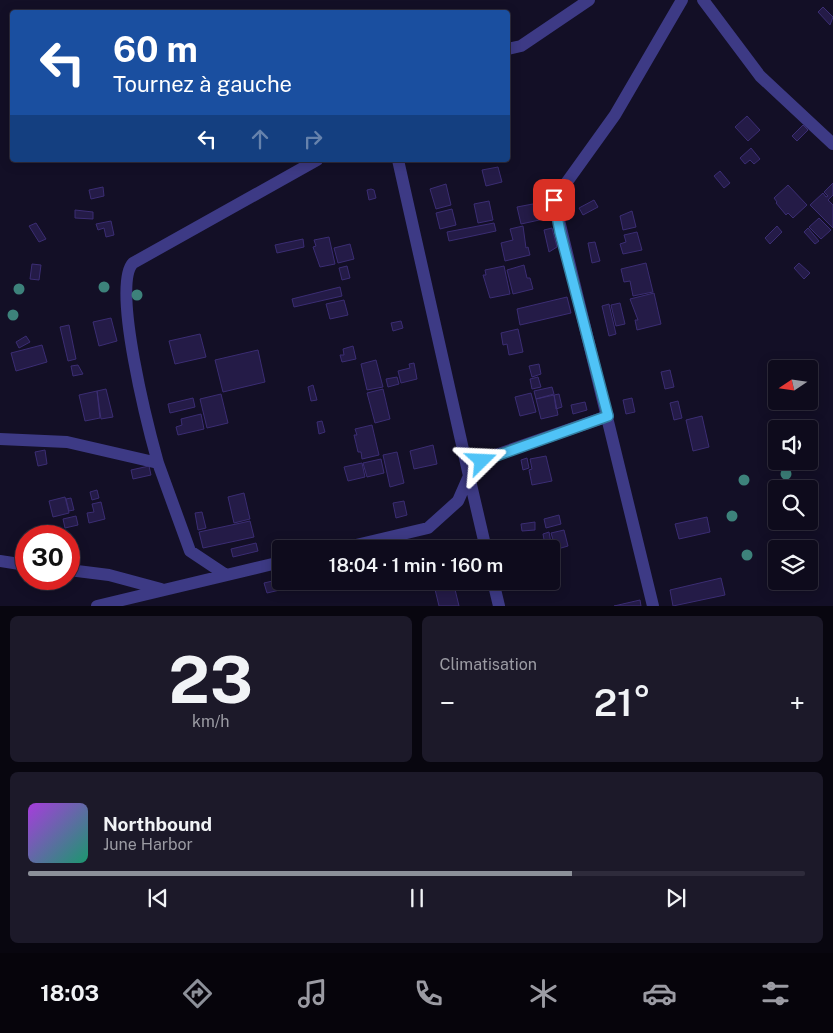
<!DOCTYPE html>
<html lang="fr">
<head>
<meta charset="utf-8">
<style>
  body { margin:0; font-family:"Public Sans",sans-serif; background:#1c1929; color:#f1f3f6; height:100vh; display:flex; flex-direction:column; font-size:19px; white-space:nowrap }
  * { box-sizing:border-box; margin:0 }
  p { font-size:16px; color:#9b9ba3 }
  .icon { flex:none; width:28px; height:28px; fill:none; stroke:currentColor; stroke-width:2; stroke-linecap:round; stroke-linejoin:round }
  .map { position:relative; height:606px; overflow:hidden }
  .drawer { display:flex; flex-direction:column; gap:10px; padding:10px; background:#08060f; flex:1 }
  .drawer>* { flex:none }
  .hud { position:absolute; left:10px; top:10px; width:500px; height:152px; border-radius:5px; box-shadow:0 2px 12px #0003,0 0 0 1px #2e2b3b; background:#1a4fa0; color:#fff; overflow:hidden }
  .needle { width:32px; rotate:257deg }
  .tools { position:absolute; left:768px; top:360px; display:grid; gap:10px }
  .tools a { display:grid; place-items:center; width:50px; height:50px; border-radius:5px; background:#0e0b1c; box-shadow:0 2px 12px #0003,0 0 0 1px #2e2b3b; font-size:25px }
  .speed { position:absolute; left:15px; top:525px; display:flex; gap:10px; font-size:25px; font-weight:700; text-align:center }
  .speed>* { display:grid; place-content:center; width:65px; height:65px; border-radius:50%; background:#0e0b1c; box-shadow:0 2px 12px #0003,0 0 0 1px #2e2b3b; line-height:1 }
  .speed .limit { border:8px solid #d22; background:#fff; color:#111 }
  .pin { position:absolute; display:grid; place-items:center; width:42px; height:42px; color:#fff; margin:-21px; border-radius:10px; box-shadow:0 2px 8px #0006 }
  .me { position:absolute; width:55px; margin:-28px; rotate:69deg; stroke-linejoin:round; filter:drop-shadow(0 0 4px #0008) }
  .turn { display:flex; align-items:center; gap:18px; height:105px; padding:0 20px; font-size:22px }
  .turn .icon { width:65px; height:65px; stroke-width:2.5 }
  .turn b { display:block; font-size:35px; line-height:42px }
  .lanes { display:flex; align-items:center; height:48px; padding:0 20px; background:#0003; justify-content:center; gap:25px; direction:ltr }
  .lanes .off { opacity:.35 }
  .big { font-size:38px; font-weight:600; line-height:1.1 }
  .drawer .widget { flex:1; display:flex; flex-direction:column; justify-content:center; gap:8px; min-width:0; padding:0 18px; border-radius:8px; background:#1c1929 }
  .drawer .dial { align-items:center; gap:0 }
  .dial b { font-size:65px; line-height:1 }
  .song { display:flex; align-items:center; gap:15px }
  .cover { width:60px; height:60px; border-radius:8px; background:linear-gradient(135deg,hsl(280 70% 55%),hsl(160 70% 35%)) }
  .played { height:5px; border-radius:2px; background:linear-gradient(90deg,#8c9099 70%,#2e2b3b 70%) }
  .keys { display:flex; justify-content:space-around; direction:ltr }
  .heat { display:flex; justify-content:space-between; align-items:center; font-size:28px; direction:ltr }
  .drawer .tiles { flex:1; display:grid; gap:10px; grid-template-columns:1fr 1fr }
  .widget:last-child { grid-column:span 2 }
  .trip { position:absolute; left:272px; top:540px; width:288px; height:50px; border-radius:5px; background:#0e0b1c; box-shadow:0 2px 12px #0003,0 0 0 1px #2e2b3b; font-weight:600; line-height:50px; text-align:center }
  .tabs { display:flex; height:80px; justify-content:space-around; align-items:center; background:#06040b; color:#9b9ba3 }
  .tabs .icon { width:35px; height:35px }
  .tabs .selected { color:#8c9099 }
  .tabs b { font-size:22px; color:#f1f3f6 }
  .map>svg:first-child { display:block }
</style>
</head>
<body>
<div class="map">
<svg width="833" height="606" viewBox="0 0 833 606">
  <rect width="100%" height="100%" fill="#130f26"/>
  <path fill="#241b47" stroke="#3b2d73" d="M823,7L833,17L830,25L818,12Z
    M747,116L760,130L748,141L735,127Z
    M803,125L808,130L797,141L792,136Z
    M751,148L760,159L754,164L750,160L745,164L740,158Z
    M498,167L502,182L486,186L482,170Z
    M720,171L730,183L724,188L714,176Z
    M833,183V195L828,200L833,205V228L810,205L823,193L826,197L828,196L824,192Z
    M446,184L451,205L436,209L430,189Z
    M788,185L807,205L793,218L788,213L786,215L776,203L777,202L774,198Z
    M103,187L104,196L91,199L89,190Z
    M371,189L374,190L376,198L369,200L367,190Z
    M594,200L598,207L583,215L579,208Z
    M489,201L493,220L478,223L474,204Z
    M538,203L539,210L542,209L544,219L521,224L517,207Z
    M452,209L456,225L440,229L436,213Z
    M75,210L93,212V219L75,218Z
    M632,211L636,227L623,230L620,216Z
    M819,218L831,230L821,239L809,227Z
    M111,221L114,235L106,237L104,228L98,230L96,224Z
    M36,223L46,239L39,242L29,226Z
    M494,223L496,231L449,241L447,232Z
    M523,226L526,248L528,247L530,255L505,261L501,243L513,240L510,229Z
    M777,226L782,232L770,244L765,238Z
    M552,228L557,247L549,252L544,230Z
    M808,228L819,241L815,244L804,232Z
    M637,232L642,250L623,254L620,244L626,242L624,235Z
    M329,237L335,264L320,267L313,247L316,246L314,240Z
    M303,239L304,247L277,253L275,245Z
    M595,242L600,261L592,263L588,243Z
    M350,244L354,259L338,263L334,248Z
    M646,263L653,292L633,296L630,281L624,282L621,269Z
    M799,263L810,273L804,279L794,268Z
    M32,264L41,265L39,280L30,279Z
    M524,265L527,278H530L533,289L513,294L507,270Z
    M347,266L350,278L342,280L339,268Z
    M504,266L510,294L490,298L483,275H486L485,270Z
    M340,287L342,296L294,307L292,299Z
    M654,293L661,324L637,330L635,320H638L630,299Z
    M567,297L571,313L520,325L517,309Z
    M344,300L348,315L330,319L326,304Z
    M620,303L625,324L616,326L611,305Z
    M609,304L616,334L609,336L602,306Z
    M111,318L117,341L99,346L93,322Z
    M401,321L403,328L393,331L391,323Z
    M69,325L76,359L68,361L60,327Z
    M518,329L523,352L509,355L507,344L503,345L501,333Z
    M200,334L206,357L175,364L169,341Z
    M26,336L30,342L19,348L16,342Z
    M42,345L47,362L16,371L11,353Z
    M353,346L356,359L342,362L340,355H344L343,349Z
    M258,350L265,382L223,392L215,360Z
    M376,360L383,387L367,390L361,364Z
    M414,363L417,379L401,383L398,371L410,368L409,364Z
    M539,364L541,374L532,377L529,366Z
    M78,365L83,374L73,376L71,366Z
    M670,370L674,387L665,389L661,372Z
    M397,377L399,384L388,387L386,379Z
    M538,377L541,387L532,389L530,379Z
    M313,385L317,400L311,401L308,387Z
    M552,387L554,394L536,399L534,391Z
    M106,389L113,417L101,419L97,391Z
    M383,389L390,419L375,423L367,393Z
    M97,391L100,418L85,421L79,395Z
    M531,393L536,412L520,416L515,397Z
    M221,394L228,423L207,428L200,399Z
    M559,394L562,407L556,409L554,395Z
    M554,395L558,415L541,419L536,399Z
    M193,398L195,407L170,413L168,404Z
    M632,398L635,412L626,414L623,400Z
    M678,401L682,418L674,420L670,403Z
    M585,402L587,410L573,414L571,405Z
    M201,414L204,429L178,435L176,427L182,425L181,419Z
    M702,416L709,447L693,451L686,420Z
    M322,421L325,432L319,434L317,422Z
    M372,425L379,455L362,459L361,452H358L354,435H357L355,429Z
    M433,445L437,464L414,469L410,451Z
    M45,450L47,464L38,466L35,452Z
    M397,452L404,483L390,487L383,455Z
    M546,456L552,481L532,485L529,470L532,469L530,459Z
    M527,458L529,468L523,470L521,460Z
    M381,459L384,473L367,477L363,463Z
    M362,463L365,477L348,481L344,467Z
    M149,466L151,475L133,479L131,470Z
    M97,490L99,498L92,500L90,492Z
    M244,493L250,519L234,523L228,497Z
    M65,497L69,513L53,517L49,501Z
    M71,498L74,510L69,511L66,499Z
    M404,501L407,515L396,518L393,503Z
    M101,502L105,519L89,523L87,513L94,512L92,504Z
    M202,512L206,528L198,530L195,513Z
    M559,515L561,524L546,528L544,519Z
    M76,516L78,525L65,528L63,519Z
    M707,517L710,532L679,539L675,524Z
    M250,521L254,537L203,548L199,532Z
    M535,522V530L522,531L521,524Z
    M564,530L568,546L551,551L549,544L554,543L551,533Z
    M549,532L551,543L545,545L543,534Z
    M443,541L445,549H425L424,546Z
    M256,543L258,551L233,557L231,549Z
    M721,578L725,595L673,606L670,590Z
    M281,579L284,589L267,593L264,583Z
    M433,581H453L459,606H439Z
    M521,581H536L538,587L523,590Z
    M640,600L641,606H614Z"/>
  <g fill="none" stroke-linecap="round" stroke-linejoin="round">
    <path stroke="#3d3a85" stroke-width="12" d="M703,0L760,76L833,144
      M508,49L521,46L589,0
      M0,439L67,442L158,463L190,551L226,575
      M158,463C149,431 111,285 133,263L317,160
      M339,549L428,528L458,501L469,476L398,160
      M486,549L469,476L479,464L487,458L608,416
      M0,561L26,565
      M69,570L109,575L161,589
      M493,581L499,606
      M97,606L281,562
      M653,606L554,200L615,115L682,0"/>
  </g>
  <g fill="#3d827b">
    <circle cx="104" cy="287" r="5.5"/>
    <circle cx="19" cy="289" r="5.5"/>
    <circle cx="137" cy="295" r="5.5"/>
    <circle cx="13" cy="315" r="5.5"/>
    <circle cx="786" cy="474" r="5.5"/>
    <circle cx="744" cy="480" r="5.5"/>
    <circle cx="732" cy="516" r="5.5"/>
    <circle cx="747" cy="555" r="5.5"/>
  </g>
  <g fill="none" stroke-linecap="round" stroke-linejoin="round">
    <g stroke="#337fa1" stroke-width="12">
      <path id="route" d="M482,461L608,416L560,232L554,200"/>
    </g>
    <use href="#route" stroke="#4fc3f7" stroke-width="9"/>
  </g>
</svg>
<div class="tools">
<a><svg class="needle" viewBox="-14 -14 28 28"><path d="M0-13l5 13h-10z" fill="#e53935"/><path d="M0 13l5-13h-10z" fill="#9b9ba3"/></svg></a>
<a><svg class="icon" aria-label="sound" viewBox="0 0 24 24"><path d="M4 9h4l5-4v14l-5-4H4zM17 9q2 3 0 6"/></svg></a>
<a><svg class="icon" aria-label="search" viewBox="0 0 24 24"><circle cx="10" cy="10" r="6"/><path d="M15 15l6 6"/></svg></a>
<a><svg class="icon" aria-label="layers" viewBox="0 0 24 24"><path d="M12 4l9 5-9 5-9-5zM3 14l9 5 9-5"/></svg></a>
</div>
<div class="speed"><div class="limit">30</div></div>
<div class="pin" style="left:554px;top:200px;background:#d93025"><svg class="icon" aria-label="arrive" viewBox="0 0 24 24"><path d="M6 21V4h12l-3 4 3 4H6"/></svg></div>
<svg class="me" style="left:482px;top:461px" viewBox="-20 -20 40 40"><path d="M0-17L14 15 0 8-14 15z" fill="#4fc3f7" stroke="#fff" stroke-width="4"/></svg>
<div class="trip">18:04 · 1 min · 160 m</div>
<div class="hud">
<div class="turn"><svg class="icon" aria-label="left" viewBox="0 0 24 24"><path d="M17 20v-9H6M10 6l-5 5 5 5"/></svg><div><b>60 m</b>Tournez à gauche</div></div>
<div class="lanes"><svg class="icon" aria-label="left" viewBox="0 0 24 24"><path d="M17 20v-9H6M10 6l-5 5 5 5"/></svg><svg class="icon off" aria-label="ahead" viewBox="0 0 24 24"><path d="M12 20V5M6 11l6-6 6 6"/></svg><svg class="icon off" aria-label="right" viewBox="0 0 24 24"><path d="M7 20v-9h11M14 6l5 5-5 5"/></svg></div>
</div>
</div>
<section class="drawer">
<div class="tiles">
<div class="widget dial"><b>23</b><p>km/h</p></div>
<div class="widget"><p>Climatisation</p>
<div class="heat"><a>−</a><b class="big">21°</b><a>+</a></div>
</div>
<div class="widget">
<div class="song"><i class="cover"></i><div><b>Northbound</b><p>June Harbor</p></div></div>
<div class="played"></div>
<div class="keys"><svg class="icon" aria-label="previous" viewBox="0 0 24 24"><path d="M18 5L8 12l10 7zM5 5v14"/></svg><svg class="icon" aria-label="pause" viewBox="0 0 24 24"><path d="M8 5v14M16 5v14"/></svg><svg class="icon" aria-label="next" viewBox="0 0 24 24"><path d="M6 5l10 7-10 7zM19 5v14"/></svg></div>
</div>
</div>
</section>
<nav class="tabs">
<b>18:03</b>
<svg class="icon selected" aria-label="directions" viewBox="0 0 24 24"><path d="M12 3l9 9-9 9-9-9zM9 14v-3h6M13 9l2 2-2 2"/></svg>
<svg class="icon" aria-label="music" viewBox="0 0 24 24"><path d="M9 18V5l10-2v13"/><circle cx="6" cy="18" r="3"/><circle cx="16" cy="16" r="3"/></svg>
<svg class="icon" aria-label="phone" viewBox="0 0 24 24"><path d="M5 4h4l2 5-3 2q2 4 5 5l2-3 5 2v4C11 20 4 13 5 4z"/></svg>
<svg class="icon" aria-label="climate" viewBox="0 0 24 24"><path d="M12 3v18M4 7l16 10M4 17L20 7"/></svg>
<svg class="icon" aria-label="car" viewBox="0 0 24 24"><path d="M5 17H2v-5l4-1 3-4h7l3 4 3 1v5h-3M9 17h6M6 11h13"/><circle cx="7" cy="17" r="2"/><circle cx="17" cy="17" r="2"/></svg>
<svg class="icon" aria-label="filters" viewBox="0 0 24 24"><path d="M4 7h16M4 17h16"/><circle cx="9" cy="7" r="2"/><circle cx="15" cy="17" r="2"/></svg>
</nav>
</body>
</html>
